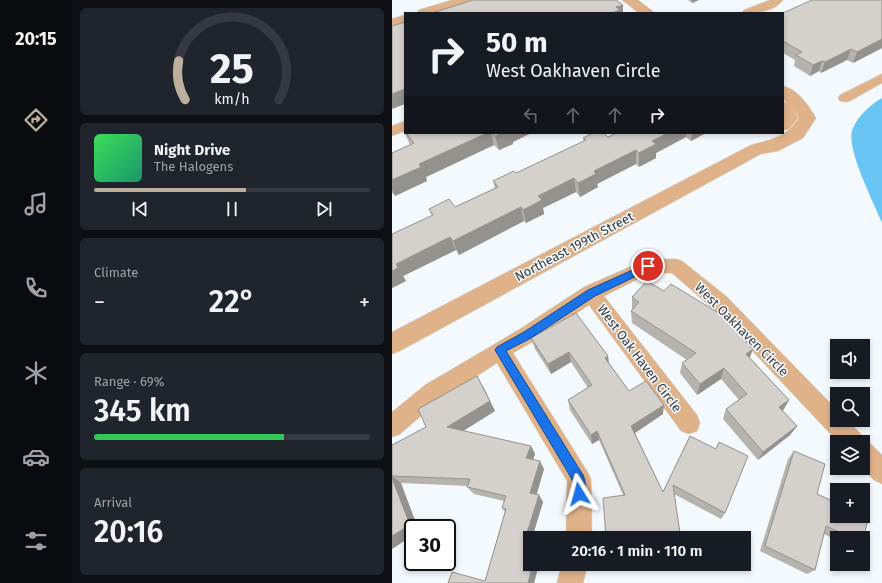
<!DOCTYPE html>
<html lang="en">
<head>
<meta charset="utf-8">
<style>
  body { margin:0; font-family:"Fira Sans",sans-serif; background:#20242c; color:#f1f3f6; height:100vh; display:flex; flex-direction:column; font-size:15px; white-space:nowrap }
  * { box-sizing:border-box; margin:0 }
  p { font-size:13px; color:#9ea1a6 }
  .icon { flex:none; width:22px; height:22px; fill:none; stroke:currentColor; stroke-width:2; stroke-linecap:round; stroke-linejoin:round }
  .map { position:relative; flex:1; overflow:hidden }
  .drawer { display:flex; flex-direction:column; gap:8px; padding:8px; background:#0d0f14; width:320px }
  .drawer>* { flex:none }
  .hud { position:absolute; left:12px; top:12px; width:380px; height:122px; border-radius:0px; box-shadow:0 2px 6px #0003; background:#171b24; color:#f1f3f6; overflow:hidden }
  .buttons { position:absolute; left:438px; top:339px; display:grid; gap:8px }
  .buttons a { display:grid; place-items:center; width:40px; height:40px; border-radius:0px; background:#171b24; box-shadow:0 2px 6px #0003; font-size:20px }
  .speed { position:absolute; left:12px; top:519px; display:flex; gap:8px; font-size:20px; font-weight:700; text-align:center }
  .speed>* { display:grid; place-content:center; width:52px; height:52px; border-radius:50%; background:#171b24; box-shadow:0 2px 6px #0003; line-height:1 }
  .speed .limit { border:2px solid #111; border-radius:6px; background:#fff; color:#111 }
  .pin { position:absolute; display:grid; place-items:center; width:34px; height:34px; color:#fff; margin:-17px; border:2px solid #fff; border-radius:50%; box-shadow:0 1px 4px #0007 }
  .me { position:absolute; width:44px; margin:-22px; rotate:352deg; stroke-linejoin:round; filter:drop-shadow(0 0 3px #0008) }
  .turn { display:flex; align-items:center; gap:14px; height:84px; padding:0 16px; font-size:18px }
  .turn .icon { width:52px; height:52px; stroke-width:2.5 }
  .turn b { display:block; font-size:28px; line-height:34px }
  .lanes { display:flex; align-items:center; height:38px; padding:0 16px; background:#0003; justify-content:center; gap:20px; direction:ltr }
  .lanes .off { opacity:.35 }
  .big { font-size:30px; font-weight:600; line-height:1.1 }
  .drawer .widget { flex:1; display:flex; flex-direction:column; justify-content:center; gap:6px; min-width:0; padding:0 14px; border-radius:6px; background:#20242c }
  .drawer .dial { align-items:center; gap:0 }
  .dial svg { height:104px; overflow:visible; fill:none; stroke:#363941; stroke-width:7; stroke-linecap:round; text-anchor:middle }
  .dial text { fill:#f1f3f6; stroke:none }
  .song { display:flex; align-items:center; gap:12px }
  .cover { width:48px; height:48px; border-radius:6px; background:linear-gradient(135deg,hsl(130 70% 55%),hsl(160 70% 35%)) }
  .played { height:4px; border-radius:2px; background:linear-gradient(90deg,#bcb09d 55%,#363941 55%) }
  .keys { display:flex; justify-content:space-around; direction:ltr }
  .heat { display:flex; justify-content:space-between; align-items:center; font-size:22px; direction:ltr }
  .charge { height:6px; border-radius:3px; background:linear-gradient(90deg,#34c759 69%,#363941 0) }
  .trip { position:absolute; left:131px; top:531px; width:228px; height:40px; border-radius:0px; background:#171b24; box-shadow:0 2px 6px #0003; font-weight:600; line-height:40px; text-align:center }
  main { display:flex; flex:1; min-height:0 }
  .menu { display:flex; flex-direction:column; width:72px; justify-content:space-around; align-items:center; background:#090b0e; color:#9ea1a6 }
  .menu .icon { width:28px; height:28px }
  .menu .on { color:#bcb09d }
  .menu b { font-size:18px; color:#f1f3f6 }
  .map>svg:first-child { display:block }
</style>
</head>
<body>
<main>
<nav class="menu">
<b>20:15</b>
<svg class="icon on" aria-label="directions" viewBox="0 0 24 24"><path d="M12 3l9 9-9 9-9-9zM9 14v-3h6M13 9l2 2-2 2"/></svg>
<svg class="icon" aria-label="music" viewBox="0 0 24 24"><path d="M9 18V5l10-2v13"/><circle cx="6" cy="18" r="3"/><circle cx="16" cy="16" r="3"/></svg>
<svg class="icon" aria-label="phone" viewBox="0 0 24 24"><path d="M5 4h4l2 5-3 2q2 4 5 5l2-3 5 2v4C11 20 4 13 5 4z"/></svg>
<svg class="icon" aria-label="climate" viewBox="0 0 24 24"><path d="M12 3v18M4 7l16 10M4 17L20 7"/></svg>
<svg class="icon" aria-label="car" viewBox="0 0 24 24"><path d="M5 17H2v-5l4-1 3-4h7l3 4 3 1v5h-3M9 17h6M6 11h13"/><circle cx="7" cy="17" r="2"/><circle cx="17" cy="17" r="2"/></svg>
<svg class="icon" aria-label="filters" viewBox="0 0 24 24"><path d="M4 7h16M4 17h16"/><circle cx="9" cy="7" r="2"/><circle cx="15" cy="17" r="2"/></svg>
</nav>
<section class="drawer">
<div class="widget dial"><svg viewBox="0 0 100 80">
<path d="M14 69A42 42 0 1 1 86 69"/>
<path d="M14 69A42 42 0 0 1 9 39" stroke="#bcb09d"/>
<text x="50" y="56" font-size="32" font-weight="700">25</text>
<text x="50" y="72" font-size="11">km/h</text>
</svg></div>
<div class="widget">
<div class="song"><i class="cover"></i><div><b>Night Drive</b><p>The Halogens</p></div></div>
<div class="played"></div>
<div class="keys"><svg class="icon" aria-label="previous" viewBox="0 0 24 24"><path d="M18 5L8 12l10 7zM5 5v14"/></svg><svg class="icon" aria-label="pause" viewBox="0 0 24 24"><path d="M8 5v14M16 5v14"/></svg><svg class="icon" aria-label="next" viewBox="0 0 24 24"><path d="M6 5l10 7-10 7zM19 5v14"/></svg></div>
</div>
<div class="widget"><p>Climate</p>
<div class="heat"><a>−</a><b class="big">22°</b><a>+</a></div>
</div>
<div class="widget"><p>Range · 69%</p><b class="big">345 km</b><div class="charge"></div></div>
<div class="widget"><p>Arrival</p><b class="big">20:16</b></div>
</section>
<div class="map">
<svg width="490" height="583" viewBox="0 0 490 583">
  <rect width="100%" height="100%" fill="#f4f9fd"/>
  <path fill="#68c5f3" d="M490,98V223C483,204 452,146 461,128C467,115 478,105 490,98Z"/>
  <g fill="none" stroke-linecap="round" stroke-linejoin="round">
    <g stroke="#d2d6da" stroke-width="1">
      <path id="minor" d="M60,0H78L76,2L43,13H25L27,10Z
        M378,0H391C382,12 364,13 350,13L352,10Z
        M13,15V23L0,27V19Z
        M490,74V83L458,101L453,102L448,101L446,98L448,95Z
        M13,121V131L0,136V126Z
        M256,259H284L290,261L334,296L445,410V420H455L469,434L472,441L479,444L490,455V484L482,480L470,468L471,442H446L320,308L280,273H258L212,296L305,415L308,423L305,431L297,434L289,431L197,305L142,341L121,353L195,471L199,479L200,538H174L175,481L105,363L49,399L8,434L0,437V412L33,385L128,329L192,287Z
        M170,564H196L191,583H165Z"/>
    </g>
    <g stroke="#d2d6da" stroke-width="1">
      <path id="tertiary" d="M230,0H246L263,13H247Z
        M391,86C407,90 416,105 424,118L411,138L386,151L369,154L8,351L0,354V332L359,145C381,139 393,138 407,118L398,105L406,118L397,129L391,130V102L396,103L391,99Z"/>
    </g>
    <use href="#minor" fill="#e0b289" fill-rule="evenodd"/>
    <use href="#tertiary" fill="#e0b289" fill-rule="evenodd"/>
  </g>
  <path fill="#b6b3af" d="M296,0H307L300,3Z
    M490,0V48L461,63L455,60L429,73L427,71L418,76L402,66L403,60L391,53V13Z
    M13,133H139L121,142V144L107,150L102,145L34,177L35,181L3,196L2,193L0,194V153L18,145Z
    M225,133H314L299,141L294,137L264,153V158L247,167L244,164L205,184L206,187L188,197L184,192L151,208L152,214L134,223L132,221L67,255L64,250L11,276L14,281L0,288L40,216L37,209L63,207L103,188L101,181L124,173L192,142L191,138L216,137Z
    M240,297L358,358L397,400L391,411L405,426L398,435L366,460L331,419L334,409L347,400L329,379L305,395L288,373L290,363L295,360L240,323L239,311L241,310L240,309Z
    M139,338L216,356L217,363L237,391L271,414L243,433L271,492L298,436L333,513L329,519L282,494L288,533L287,538H214L231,495L207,440L200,444L178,410L176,400L196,388L179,362L159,374L143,349Z
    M91,386L103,411L71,431L139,446L143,454L141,459L152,469L144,495H147L151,502L140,538H138V564H147L142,583L93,581L113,512L110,508L112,501L82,494L75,487L76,486L9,483L21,528V535L0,549V445L34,427Z
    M402,451L425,494L471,538H445V540L432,534L423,570L415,574L368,551L396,459Z"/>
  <path fill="#94928e" d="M300,0H307L300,3Z
    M231,5V13H220L224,7Z
    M490,39V48L461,63L465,52Z
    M459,49L455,60L429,73L433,62Z
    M430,61L427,71L418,76L421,65Z
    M13,89V104L0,109V94Z
    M95,133H99L102,145L34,177L35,181L3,196L0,190V180L27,164Z
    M110,133H139L121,142V144L107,150L103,136Z
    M276,133H294V137L264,153V158L247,167V153L260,141Z
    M300,133H314L299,141Z
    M244,150V164L205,184L206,187L188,197L186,183L202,171Z
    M182,178L184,192L151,208L152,214L134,223L131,210L146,196Z
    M129,207L132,221L67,255L61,241Z
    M58,237L64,250L11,276L14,281L0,288V271L4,264Z
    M361,349L357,360L354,354Z
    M177,352L179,362L159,374L156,364Z
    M216,356L217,367L213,358Z
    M332,368L329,379L305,395L308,384Z
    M85,376L103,411L63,436L55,427Z
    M397,400L391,410L382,417L387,407Z
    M272,405L271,414L240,435L239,426Z
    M405,426L398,435L366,460L371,452Z
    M205,431L207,440L200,444L199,435Z
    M139,446L143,454L139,466L134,458Z
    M148,461L152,469L143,500L138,493Z
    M0,476L9,483L26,528H21V535L0,549Z
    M147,495L151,502L140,538H138V545L132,542Z
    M141,564H147L142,583H136Z"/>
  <path fill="#d4d0cb" stroke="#94928e" d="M81,0H224L231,5L224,7L228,10L220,13H40Z
    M420,0H490V39L465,52L459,49L433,62L430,61L421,65L404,55L410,52L391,41V13Z
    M13,22V89L0,94V26Z
    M14,133H95L27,164L29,167L0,180V153L22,143Z
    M100,133H110L103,136Z
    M201,133H211L216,137L225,133H276L260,141L264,144L247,153L244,150L202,171L204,174L186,183L182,178L146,196L150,200L131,210L129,207L61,241L58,237L4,264L6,268L0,271V234L41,215L37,209L57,199L63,207L106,187L101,181L122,171L124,173L194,140L191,138Z
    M255,281L272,291L279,284L330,315L361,349L354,354L397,400L387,407L405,426L371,452L334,409L355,394L332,368L308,384L290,363L304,353L239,311L247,302L240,297Z
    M184,313L216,356L213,358L237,391L254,381L272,405L239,426L271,492L298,436L324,449L327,442L356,456L333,513L281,485L288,533L251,538H214L211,498L233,495L205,431L199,435L176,400L200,385L177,352L156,364L139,338Z
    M85,376L98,401L55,427L139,446L134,458L148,461L138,493L147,495L132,542L138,543V564H141L136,583H56L60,572L93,581L114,509L110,508L114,496L75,487L78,479L0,476V445L34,427L26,409Z
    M402,451L433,464L425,494L445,503V516H471V515L476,517L471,543V538H461L434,526L423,570L373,546Z
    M0,478L18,525L0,536Z"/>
  <path fill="#1a73e8" stroke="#114b97" d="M256,263L259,264L260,266L259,269L203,296L139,338L114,351L191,475C194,482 194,491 191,498L187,500L183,498L181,494V481L103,350L105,347L132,332L196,290Z"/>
  <g text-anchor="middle" stroke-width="3" stroke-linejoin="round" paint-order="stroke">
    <g font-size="13" fill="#37393b" stroke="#f4f9fd">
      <text transform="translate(182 246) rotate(-28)" y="5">Northeast 199th Street</text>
      <text transform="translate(350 329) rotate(45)" y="5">West Oakhaven Circle</text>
      <text transform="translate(248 358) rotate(53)" y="5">West Oak Haven Circle</text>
    </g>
  </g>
</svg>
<div class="buttons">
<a><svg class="icon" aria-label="sound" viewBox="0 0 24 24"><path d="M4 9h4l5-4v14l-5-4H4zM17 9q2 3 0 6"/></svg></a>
<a><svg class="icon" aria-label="search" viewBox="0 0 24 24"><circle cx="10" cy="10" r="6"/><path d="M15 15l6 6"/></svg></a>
<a><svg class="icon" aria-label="layers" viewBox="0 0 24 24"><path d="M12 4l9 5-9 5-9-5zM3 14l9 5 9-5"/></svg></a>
<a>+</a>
<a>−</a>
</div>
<div class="speed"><div class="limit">30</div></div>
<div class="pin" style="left:256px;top:266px;background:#d93025"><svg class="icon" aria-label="arrive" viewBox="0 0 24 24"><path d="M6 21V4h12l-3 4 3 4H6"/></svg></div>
<svg class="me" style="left:187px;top:494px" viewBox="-20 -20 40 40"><path d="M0-17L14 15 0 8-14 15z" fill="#1a73e8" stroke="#fff" stroke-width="4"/></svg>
<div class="trip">20:16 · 1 min · 110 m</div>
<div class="hud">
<div class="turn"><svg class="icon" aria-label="right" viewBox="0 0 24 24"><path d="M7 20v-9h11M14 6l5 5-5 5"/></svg><div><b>50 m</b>West Oakhaven Circle</div></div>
<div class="lanes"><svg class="icon off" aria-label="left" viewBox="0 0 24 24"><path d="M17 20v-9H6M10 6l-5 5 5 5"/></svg><svg class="icon off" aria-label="ahead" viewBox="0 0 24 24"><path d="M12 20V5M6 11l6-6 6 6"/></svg><svg class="icon off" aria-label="ahead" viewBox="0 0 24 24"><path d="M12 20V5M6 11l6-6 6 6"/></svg><svg class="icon" aria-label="right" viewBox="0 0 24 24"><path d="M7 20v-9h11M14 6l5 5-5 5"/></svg></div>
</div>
</div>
</main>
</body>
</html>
